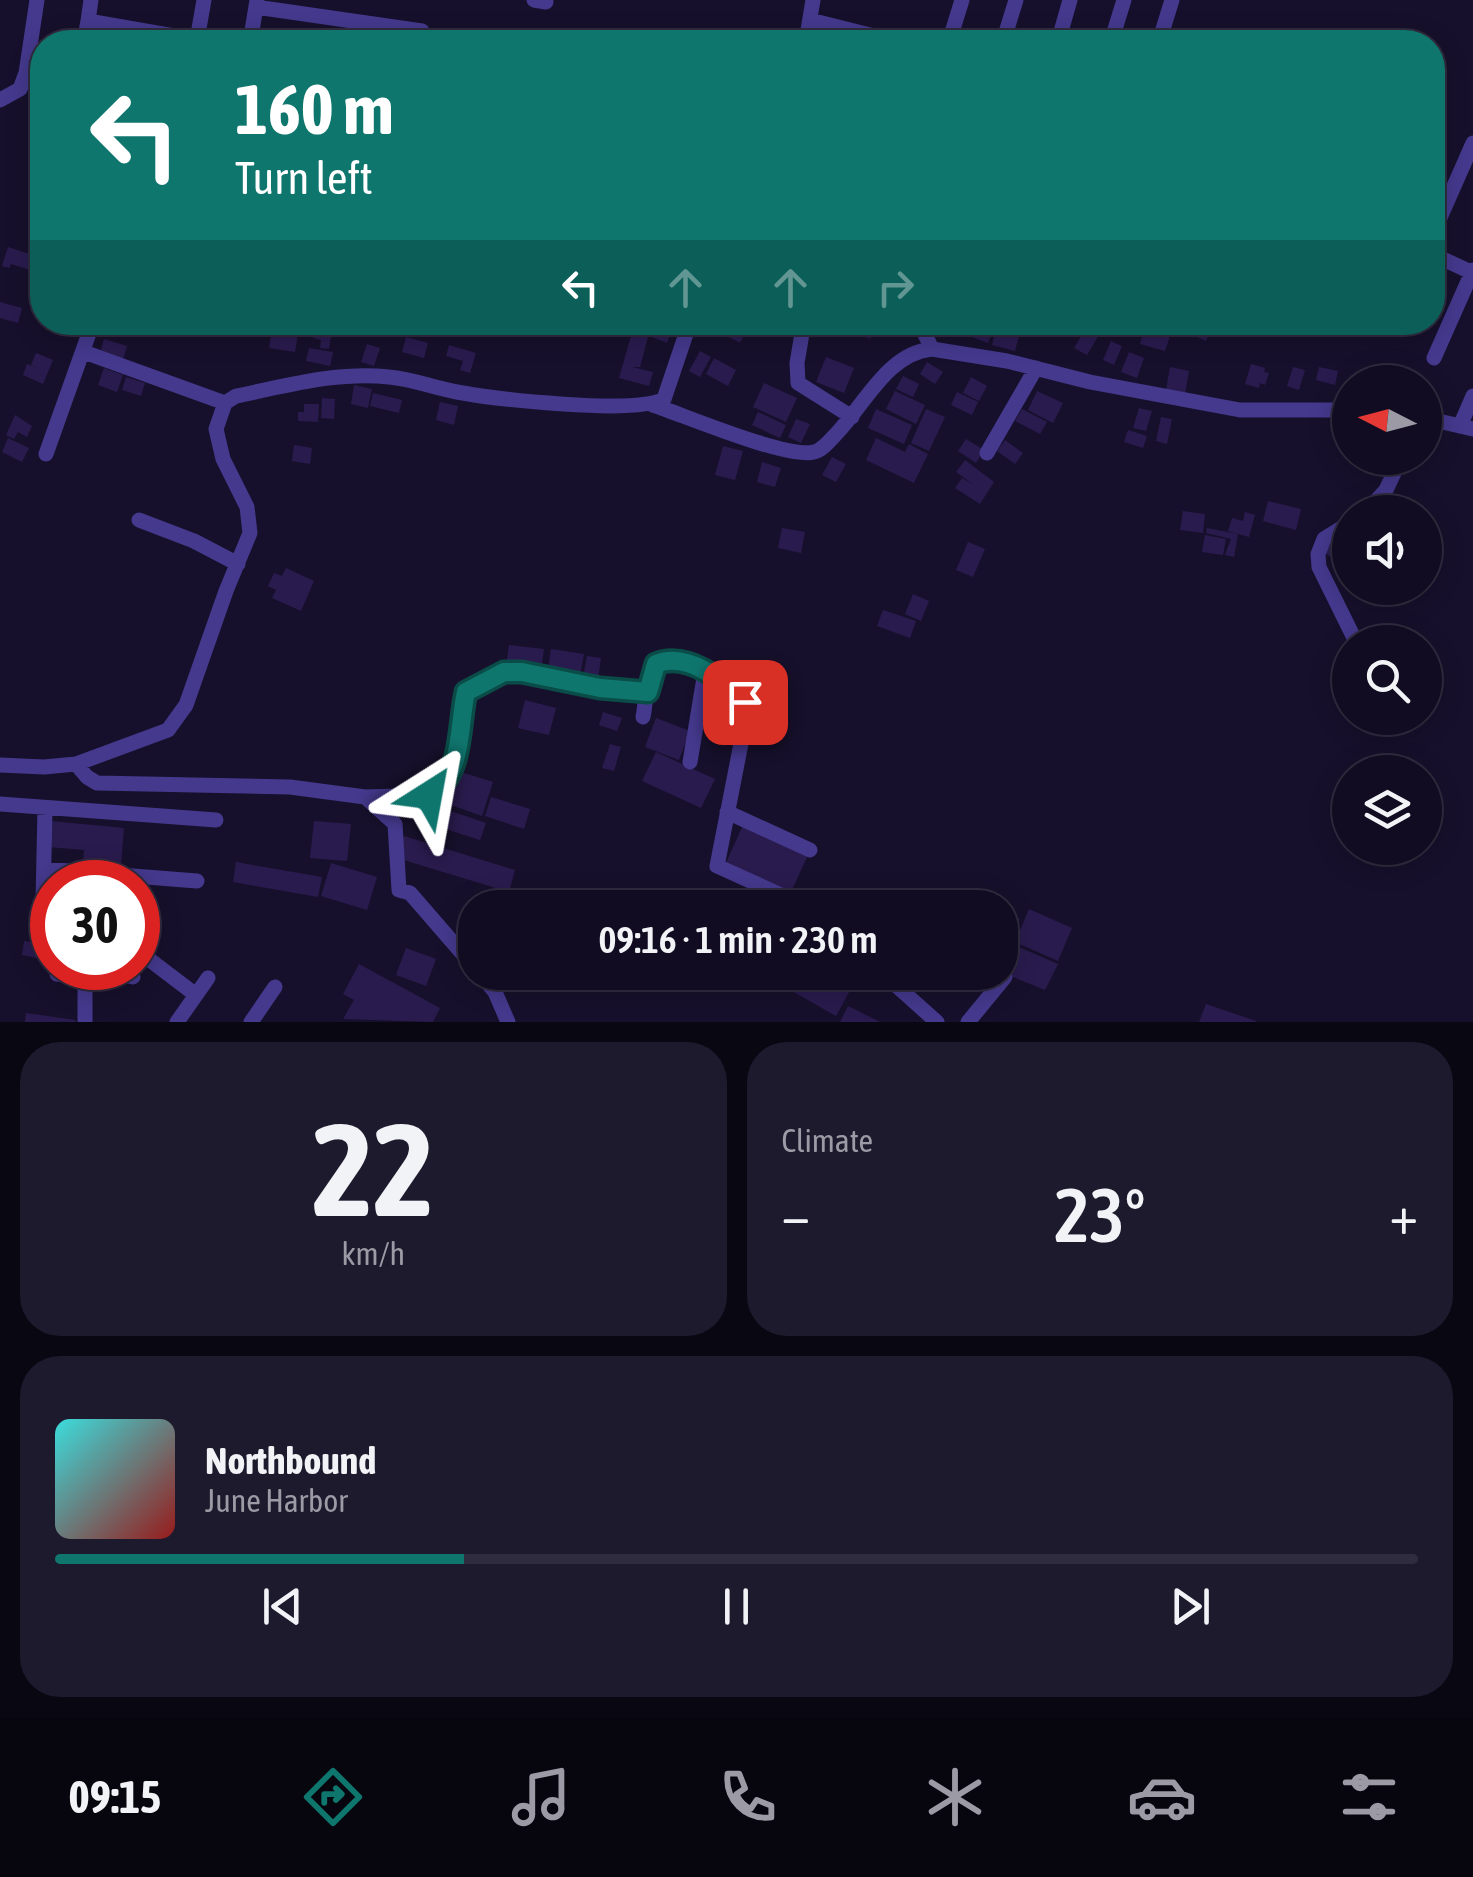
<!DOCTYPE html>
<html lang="en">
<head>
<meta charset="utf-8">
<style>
  body { margin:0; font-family:"Asap Condensed",sans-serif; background:#1e1a2e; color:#f1f3f6; height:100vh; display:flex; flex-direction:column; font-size:38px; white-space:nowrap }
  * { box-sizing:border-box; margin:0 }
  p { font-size:32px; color:#9c9ba5 }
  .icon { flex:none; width:55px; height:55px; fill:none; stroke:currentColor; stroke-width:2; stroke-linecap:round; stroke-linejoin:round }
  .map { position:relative; height:1022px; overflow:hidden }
  .side { display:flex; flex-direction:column; gap:20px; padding:20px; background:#090712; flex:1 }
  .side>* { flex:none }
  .banner { position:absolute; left:30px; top:30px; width:1415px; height:305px; border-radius:40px; box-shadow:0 5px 25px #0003,0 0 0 2px #302c3f; background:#0f766e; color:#fff; overflow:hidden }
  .needle { width:65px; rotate:276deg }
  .controls { position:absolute; left:1332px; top:365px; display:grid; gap:20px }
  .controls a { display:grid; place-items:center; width:110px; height:110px; border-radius:50%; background:#110c21; box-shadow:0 5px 25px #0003,0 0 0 2px #302c3f; font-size:50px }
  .speed { position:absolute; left:30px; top:860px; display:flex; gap:20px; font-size:50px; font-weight:700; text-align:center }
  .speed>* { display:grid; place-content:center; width:130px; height:130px; border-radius:50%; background:#110c21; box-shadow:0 5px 25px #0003,0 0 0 2px #302c3f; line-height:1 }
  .speed .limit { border:15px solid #d22; background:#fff; color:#111 }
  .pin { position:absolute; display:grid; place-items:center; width:85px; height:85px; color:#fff; margin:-42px; border-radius:20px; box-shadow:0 5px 15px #0006 }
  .me { position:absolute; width:110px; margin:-55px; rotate:34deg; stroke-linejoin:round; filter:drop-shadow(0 0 8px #0008) }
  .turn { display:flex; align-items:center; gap:35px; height:210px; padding:0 40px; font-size:45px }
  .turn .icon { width:130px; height:130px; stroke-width:2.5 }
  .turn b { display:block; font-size:70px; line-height:85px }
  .lanes { display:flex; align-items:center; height:95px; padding:0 40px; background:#0003; justify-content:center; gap:50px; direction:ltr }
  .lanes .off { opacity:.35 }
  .big { font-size:75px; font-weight:600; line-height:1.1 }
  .side .card { flex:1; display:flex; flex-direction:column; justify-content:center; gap:15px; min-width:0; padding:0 35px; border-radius:40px; background:#1e1a2e }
  .side .dial { align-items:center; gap:0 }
  .dial b { font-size:130px; line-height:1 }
  .song { display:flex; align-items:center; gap:30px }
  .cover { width:120px; height:120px; border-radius:15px; background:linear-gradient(135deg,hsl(180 70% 55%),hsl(0 70% 35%)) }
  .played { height:10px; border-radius:5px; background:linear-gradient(90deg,#0f766e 30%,#302c3f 30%) }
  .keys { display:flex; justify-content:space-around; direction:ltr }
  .heat { display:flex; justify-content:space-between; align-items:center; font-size:55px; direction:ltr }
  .side .tiles { flex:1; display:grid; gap:20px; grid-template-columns:1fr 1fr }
  .card:last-child { grid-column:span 2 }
  .trip { position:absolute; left:458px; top:890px; width:560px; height:100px; border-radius:40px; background:#110c21; box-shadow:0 5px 25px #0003,0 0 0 2px #302c3f; font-weight:600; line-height:100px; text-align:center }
  .menu { display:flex; height:160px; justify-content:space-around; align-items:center; background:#07050d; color:#9c9ba5 }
  .menu .icon { width:70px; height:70px }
  .menu .active { color:#0f766e }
  .menu b { font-size:45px; color:#f1f3f6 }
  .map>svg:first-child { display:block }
</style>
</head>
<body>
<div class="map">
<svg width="1473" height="1022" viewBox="0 0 1473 1022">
  <rect width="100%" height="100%" fill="#17102c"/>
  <path fill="#2a1b4e" d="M8,247L35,256L30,270L11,264L9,268L2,266Z
    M0,302L22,308L18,323L0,318Z
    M643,322H670L674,324L667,343L639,332Z
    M714,322H751L740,343L711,327Z
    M845,322H877L870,339L843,328Z
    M974,322L994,328L988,343L969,336Z
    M998,322L1021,328L1015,351L992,345Z
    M1190,322L1211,329L1206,341L1186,332Z
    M273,323L299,328L295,352L269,348Z
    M1145,326L1171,333L1165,351L1140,344Z
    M315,327L332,330L329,349L320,348L321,340L313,338Z
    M1086,328L1099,335L1087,355L1074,348Z
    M632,332L648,337L640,367H632L653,372L649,386L619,378Z
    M406,337L428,343L424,358L402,352Z
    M104,339L127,346L123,360L100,353Z
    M1111,341L1122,346L1114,365L1103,360Z
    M367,344L380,348L374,366L361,362Z
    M449,345L476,353L470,373L460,370L463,361L446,356Z
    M309,348L333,352L330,366L306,361Z
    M700,351L711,357L700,377L689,371Z
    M1129,352L1144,358L1137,378L1121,372Z
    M36,353L53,360L43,384L23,375L27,364L37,368L31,365Z
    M826,357L854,368L844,393L816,382Z
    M714,358L736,370L728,386L706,374Z
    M927,362L943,372L935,384L920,374Z
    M1251,364L1265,368L1264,372L1269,373L1265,385L1260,383L1259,388L1245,384Z
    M1170,367L1189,371L1185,394L1166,390Z
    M1293,367L1305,370L1299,390L1287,386Z
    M1319,367L1338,371L1335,385L1316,380Z
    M104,368L123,375L117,392L98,385Z
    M903,376L919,384L913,397L896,389Z
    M126,377L145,383L141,396L122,390Z
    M971,377L987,386L979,401L963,393Z
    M764,383L797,398L786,422L753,407Z
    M354,385L372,389L368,408L351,404Z
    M895,391L925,405L916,424L886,409Z
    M1037,391L1063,403L1053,423L1028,410Z
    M957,392L978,402L972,415L951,405Z
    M373,393L402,400L399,413L370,406Z
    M322,398L335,399L334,419L321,418Z
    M440,402L458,406L454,425L436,420Z
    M304,404H319L318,422L298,421V412H304Z
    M1139,408L1152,411L1146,431L1133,428Z
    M876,409L912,425L904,444L868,428Z
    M926,409L945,417L929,451L911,443Z
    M1022,409L1047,422L1040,434L1015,421Z
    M758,412L786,425L780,438L752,425Z
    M15,415L32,426L27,437L18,432L14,439L6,435Z
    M1161,417L1172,419L1167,444L1156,441Z
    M796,419L810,424L801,443L788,437Z
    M1128,430L1147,436L1143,448L1124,442Z
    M8,438L29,448L22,462L2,452Z
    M876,438L905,452L909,444L928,454L914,483L866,460Z
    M966,439L984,450L976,463L958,451Z
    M1005,440L1023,453L1015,464L997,451Z
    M294,445L312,448L310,464L292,461Z
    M723,446L743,451L735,480L715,475Z
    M832,457L846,464L836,482L822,475Z
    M965,460L994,482L980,504L955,488L962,478L974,485L956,472Z
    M762,462L781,468L775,487L757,482Z
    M1268,501L1301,509L1296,530L1263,521Z
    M1183,511L1205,514L1203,533L1180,530Z
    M1245,512L1255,515L1249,537L1228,531L1232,518L1243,521Z
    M782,528L805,532L801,553L778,548Z
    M1207,528L1238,534L1234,557L1225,555L1231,539L1206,533Z
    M1205,535L1226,539L1223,555L1202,552Z
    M1332,539L1350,550L1343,564L1324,553Z
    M968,542L985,549L973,577L956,570Z
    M286,568L314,581L301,611L272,598L276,590L268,586L274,573L282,576Z
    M1363,588L1372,592L1374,588L1385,590L1376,607L1359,596Z
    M913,594L929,601L921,621L905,614Z
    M883,610L916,621L910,638L877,626Z
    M509,645L544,649L541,670L506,666Z
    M551,649L584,654L580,675L548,669Z
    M587,656L601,658L598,679L583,677Z
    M525,700L556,708L549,735L518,728Z
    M603,712L622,718L617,731L599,725Z
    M656,718L690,731L679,760L645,747Z
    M610,744L621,747L614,771L602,768Z
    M656,752L715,779L701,808L642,781Z
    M458,771L493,782L482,816L448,804Z
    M491,797L530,809L524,829L485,816Z
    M445,809L486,823L480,840L439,827Z
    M50,821L124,828L121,865L83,861L84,850L48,847Z
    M314,821L351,824L347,861L310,858Z
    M744,823L809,853L791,892L725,865Z
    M404,836L515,870L509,892L397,858Z
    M236,862L322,877L318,897L233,882Z
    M331,863L377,877L367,910L321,896Z
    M1029,909L1072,928L1058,961L1015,942Z
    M1000,910L1020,919L1005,954L1000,951Z
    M24,941L43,944L41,959L22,955Z
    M1012,944L1058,964L1045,990L1001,972Z
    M406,948L436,959L426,986L396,975Z
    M359,964L440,1008L433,1022L343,1019L354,1000L343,994Z
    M562,972H601L597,986L561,976Z
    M782,972H831L853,985L836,1016L785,987L790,977Z
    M1206,1004L1256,1021V1022H1199Z
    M848,1006L880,1022H840Z
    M26,1013L76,1020L75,1022H25Z"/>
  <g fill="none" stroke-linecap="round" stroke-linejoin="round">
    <path stroke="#44398d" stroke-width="15" d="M204,0L197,40L213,42
      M534,0L546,2
      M256,7L422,31
      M810,20L898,42
      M88,21L91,0
      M84,42L88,21L197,40
      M231,42L251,37L257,0
      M806,42L813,0
      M949,42L962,0
      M1003,42L1016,0
      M1058,42L1070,0
      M1111,42L1124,0
      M1159,42L1172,0
      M26,73L37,0
      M0,100L20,89L26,73L42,76
      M1432,236L1473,143
      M1432,254L1473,273
      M804,322L797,363L798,383L852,417
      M919,322L932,349
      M84,352L225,403
      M1434,358L1473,270
      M653,405C684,415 786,459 814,452C823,450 831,439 837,433C865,404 888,353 932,349L1007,361L1090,382L1240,410H1350
      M1425,418L1473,429
      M1460,426L1473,396
      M987,453L1036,368
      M46,454L93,322
      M1366,512L1386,490L1401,458
      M139,520L194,541L238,564
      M1350,523L1324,539L1318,554L1319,567L1355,640
      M643,717C646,703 646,672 659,663C680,647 738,689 748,708L717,866L792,900
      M690,762L705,672
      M76,764L87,777L97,783L290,787L365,797L429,795L442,788L453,768L466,692L504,672H523L600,689L648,692
      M0,765L44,767L76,764L168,730L186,705L226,591L250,533L247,507L223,459L216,429L225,403L236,396C286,386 338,371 389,377C413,379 434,388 457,392C495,399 634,415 664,399L690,322
      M365,797L395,824L399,890L410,893L475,968
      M0,804L216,820
      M727,812L810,850
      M44,869L197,881
      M43,902L45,808
      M138,938L149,939
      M146,957L196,995
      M94,968L133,977
      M479,972L495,992L508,1022
      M881,972L937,1022
      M57,974L88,979
      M85,1022V986L94,968
      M177,1022L208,978
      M251,1022L275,987
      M968,1022L1005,977"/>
  </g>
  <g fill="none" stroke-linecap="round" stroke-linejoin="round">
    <g stroke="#0a4d48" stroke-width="25">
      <path id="route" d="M429,795C464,776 458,726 466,692L504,672H522L600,688L648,692L656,664C688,651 723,681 745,702"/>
    </g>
    <use href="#route" stroke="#0f766e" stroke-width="18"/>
  </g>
</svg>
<div class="controls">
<a><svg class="needle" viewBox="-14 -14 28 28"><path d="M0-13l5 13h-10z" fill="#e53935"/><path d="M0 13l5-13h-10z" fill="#9c9ba5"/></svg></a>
<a><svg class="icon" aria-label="sound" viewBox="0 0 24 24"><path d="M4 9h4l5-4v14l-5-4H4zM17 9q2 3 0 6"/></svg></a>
<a><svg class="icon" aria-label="search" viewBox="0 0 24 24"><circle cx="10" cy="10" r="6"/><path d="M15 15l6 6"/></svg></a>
<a><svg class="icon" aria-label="layers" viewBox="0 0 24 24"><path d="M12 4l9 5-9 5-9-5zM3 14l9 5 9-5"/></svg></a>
</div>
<div class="speed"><div class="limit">30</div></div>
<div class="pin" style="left:745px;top:702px;background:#d93025"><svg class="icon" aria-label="arrive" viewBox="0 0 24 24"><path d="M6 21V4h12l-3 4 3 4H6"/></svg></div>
<svg class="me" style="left:429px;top:795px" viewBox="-20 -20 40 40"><path d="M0-17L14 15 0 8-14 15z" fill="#0f766e" stroke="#fff" stroke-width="4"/></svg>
<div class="trip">09:16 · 1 min · 230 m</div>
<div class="banner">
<div class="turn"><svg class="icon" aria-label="left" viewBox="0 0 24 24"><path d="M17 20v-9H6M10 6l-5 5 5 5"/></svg><div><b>160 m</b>Turn left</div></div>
<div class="lanes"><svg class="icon" aria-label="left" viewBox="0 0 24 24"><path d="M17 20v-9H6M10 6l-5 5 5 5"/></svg><svg class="icon off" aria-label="ahead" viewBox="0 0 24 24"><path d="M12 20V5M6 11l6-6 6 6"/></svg><svg class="icon off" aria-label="ahead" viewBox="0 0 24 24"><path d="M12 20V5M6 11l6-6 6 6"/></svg><svg class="icon off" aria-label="right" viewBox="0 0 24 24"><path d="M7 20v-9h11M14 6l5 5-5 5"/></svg></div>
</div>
</div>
<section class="side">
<div class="tiles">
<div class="card dial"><b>22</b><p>km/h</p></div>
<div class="card"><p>Climate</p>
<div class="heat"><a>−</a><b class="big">23°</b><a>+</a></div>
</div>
<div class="card">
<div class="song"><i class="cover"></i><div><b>Northbound</b><p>June Harbor</p></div></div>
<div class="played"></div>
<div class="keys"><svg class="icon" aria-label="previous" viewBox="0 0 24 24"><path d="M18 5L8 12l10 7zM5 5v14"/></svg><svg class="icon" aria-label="pause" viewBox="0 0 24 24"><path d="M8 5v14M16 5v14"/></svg><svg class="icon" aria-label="next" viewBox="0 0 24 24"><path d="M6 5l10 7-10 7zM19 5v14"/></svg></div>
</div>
</div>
</section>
<nav class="menu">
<b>09:15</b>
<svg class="icon active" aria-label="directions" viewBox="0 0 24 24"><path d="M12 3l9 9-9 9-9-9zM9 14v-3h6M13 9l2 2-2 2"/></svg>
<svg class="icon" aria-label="music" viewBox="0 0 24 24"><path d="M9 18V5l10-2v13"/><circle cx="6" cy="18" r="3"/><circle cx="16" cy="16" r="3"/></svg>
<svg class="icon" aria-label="phone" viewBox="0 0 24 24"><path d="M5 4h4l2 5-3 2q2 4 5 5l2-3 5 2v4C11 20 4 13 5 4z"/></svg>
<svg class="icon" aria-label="climate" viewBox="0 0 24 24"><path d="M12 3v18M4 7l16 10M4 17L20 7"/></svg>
<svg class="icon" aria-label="car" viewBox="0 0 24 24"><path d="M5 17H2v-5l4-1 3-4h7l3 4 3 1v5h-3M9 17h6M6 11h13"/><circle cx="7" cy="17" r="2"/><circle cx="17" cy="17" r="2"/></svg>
<svg class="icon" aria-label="filters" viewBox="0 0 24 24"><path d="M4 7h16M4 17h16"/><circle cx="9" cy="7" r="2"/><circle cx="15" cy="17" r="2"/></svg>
</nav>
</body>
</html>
